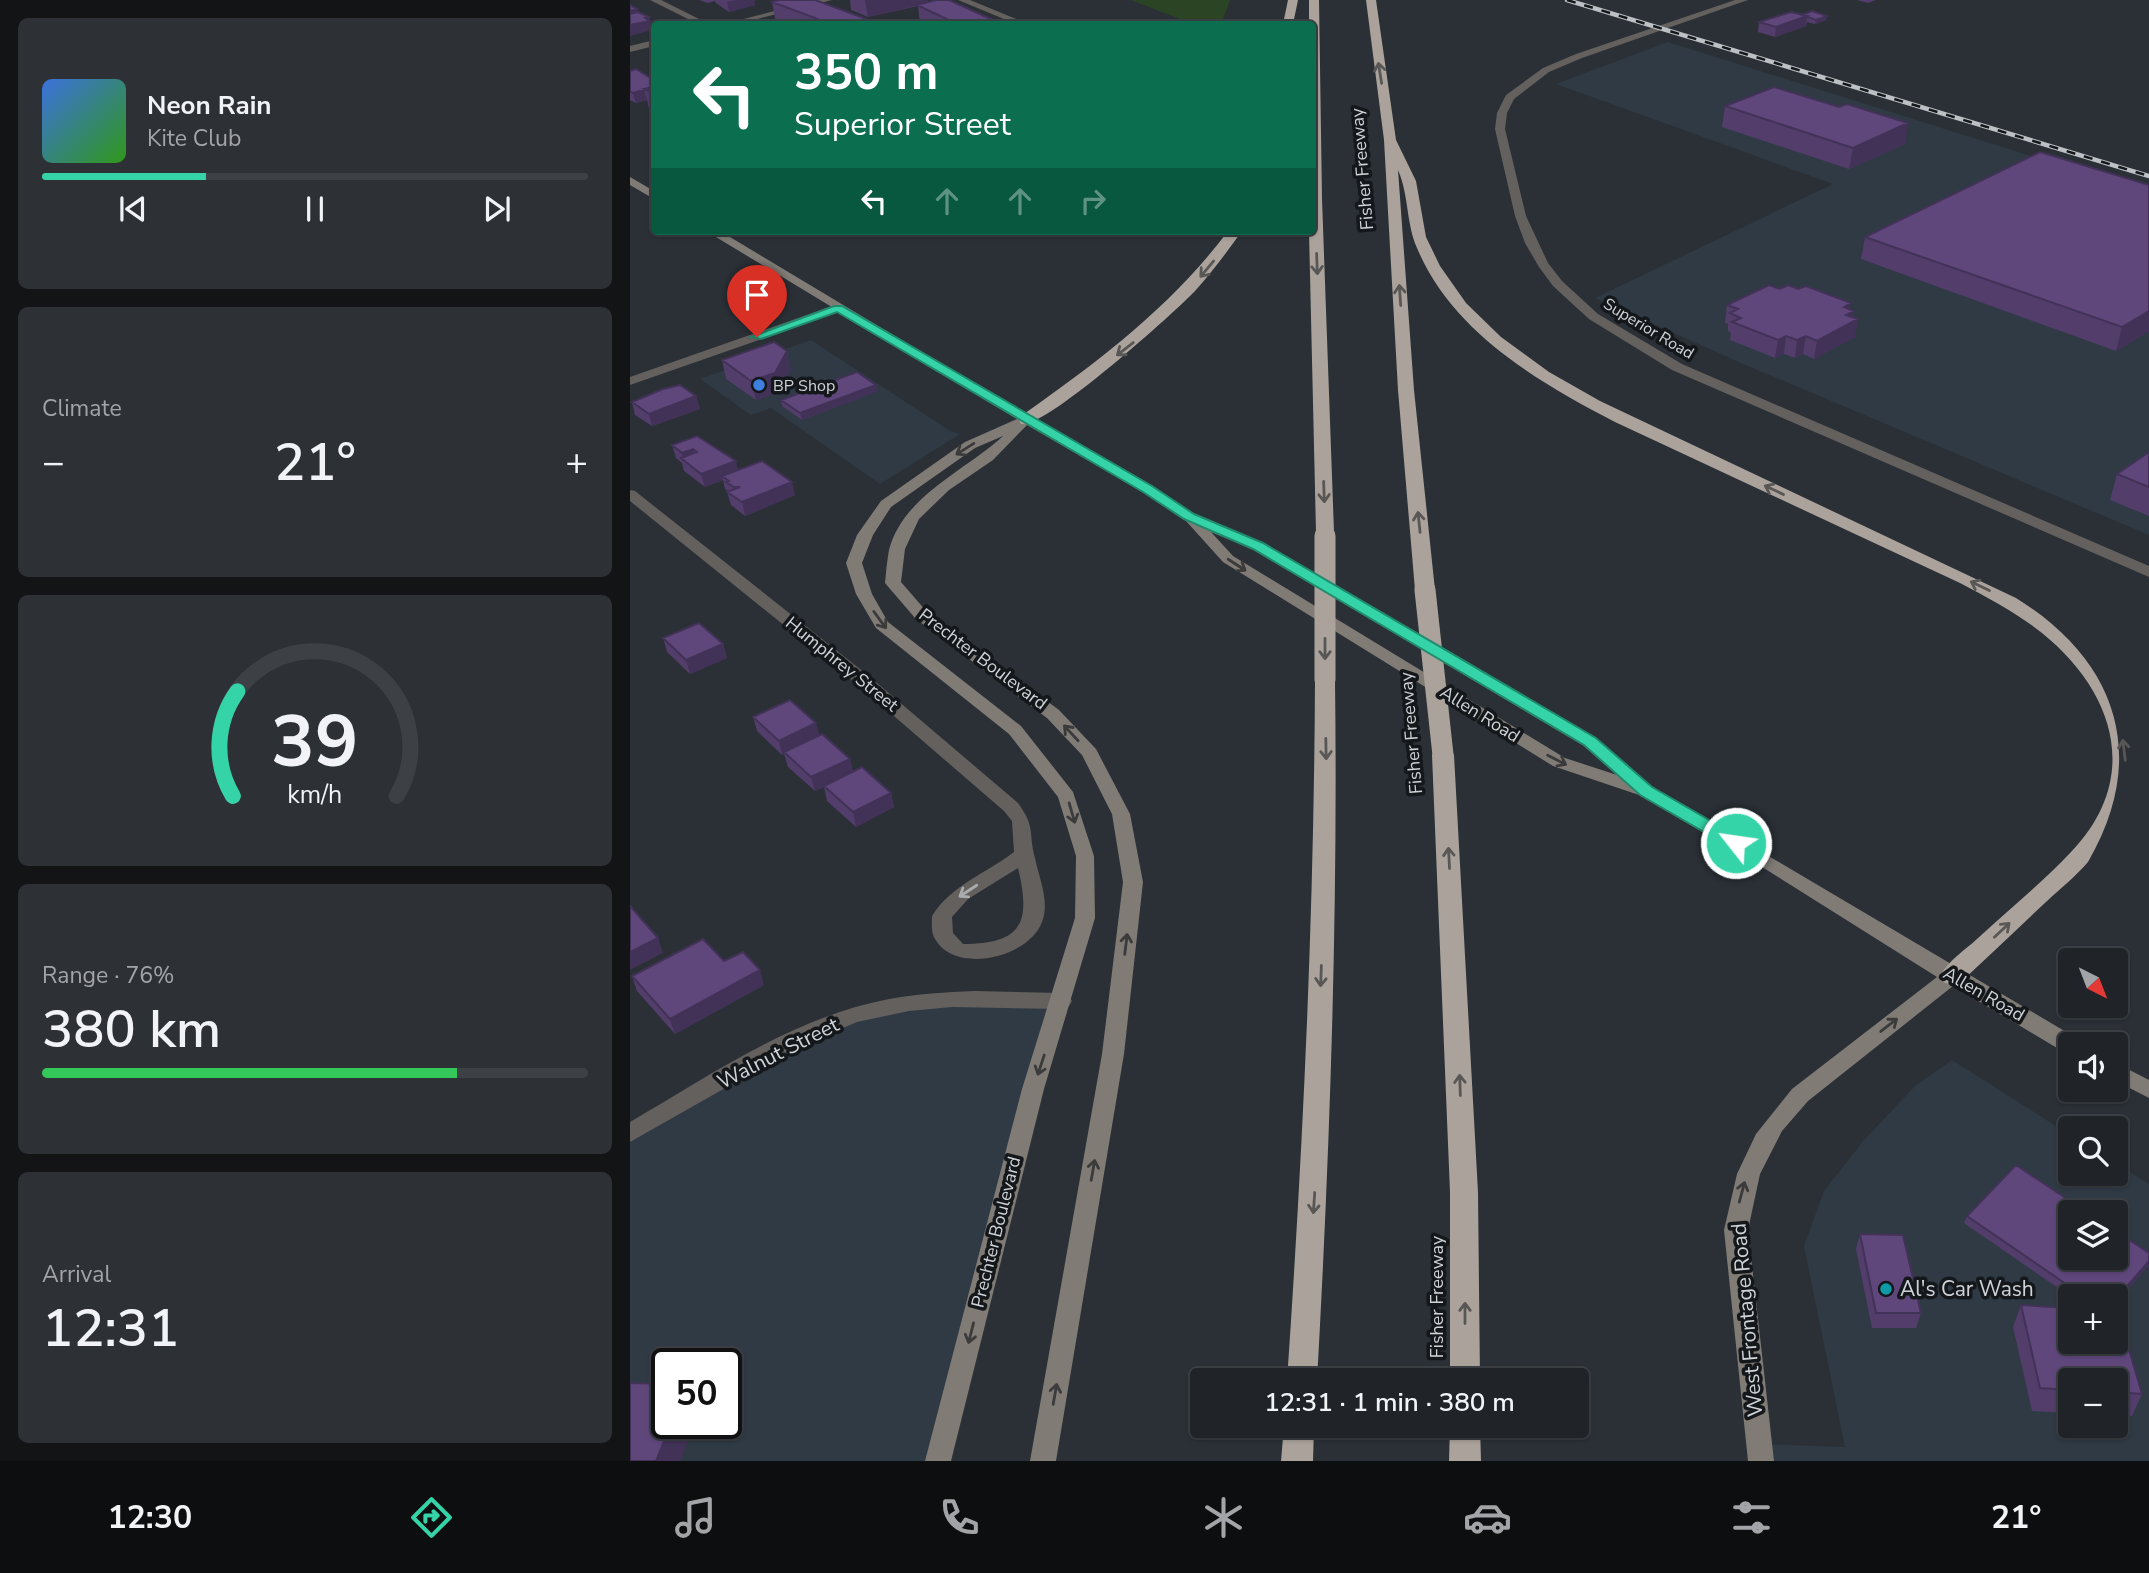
<!DOCTYPE html>
<html lang="en">
<head>
<meta charset="utf-8">
<style>
  body { margin:0; font-family:"Nunito Sans",sans-serif; background:#2d3034; color:#f1f3f6; height:100vh; display:flex; flex-direction:column; font-size:26px; white-space:nowrap }
  * { box-sizing:border-box; margin:0 }
  p { font-size:23px; color:#a2a4a8 }
  .icon { flex:none; width:38px; height:38px; fill:none; stroke:currentColor; stroke-width:2; stroke-linecap:round; stroke-linejoin:round }
  .map { position:relative; flex:1; overflow:hidden }
  .side { display:flex; flex-direction:column; gap:18px; padding:18px; background:#121416; width:630px }
  .side>* { flex:none }
  .banner { position:absolute; left:21px; top:21px; width:665px; height:214px; border-radius:7px; box-shadow:0 2px 5px #0004,0 0 0 2px #3d4145; background:#0b6e4f; color:#fff; overflow:hidden }
  .needle { width:46px; rotate:138deg }
  .fabs { position:absolute; left:1428px; top:948px; display:grid; gap:14px }
  .fabs a { display:grid; place-items:center; width:70px; height:70px; border-radius:7px; background:#202428; box-shadow:0 2px 5px #0004,0 0 0 2px #3d4145; font-size:35px }
  .speed { position:absolute; left:21px; top:1348px; display:flex; gap:14px; font-size:35px; font-weight:700; text-align:center }
  .speed>* { display:grid; place-content:center; width:91px; height:91px; border-radius:50%; background:#202428; box-shadow:0 2px 5px #0004,0 0 0 2px #3d4145; line-height:1 }
  .speed .limit { border:4px solid #111; border-radius:10px; background:#fff; color:#111 }
  .pin { position:absolute; display:grid; place-items:center; width:60px; height:60px; color:#fff; margin:-72px -30px; border-radius:50% 50% 50% 0; rotate:-45deg; box-shadow:0 0 7px #0007 }
  .pin .icon { rotate:45deg }
  .me { position:absolute; width:77px; margin:-38px; rotate:300deg; stroke-linejoin:round; filter:drop-shadow(0 0 5px #0008) }
  .turn { display:flex; align-items:center; gap:24px; height:147px; padding:0 28px; font-size:32px }
  .turn .icon { width:91px; height:91px; stroke-width:2.5 }
  .turn b { display:block; font-size:49px; line-height:60px }
  .lanes { display:flex; align-items:center; height:66px; padding:0 28px; background:#0003; justify-content:center; gap:35px; direction:ltr }
  .lanes .off { opacity:.35 }
  .big { font-size:52px; font-weight:600; line-height:1.1 }
  .side .widget { flex:1; display:flex; flex-direction:column; justify-content:center; gap:10px; min-width:0; padding:0 24px; border-radius:10px; background:#2d3034 }
  .side .dial { align-items:center; gap:0 }
  .dial svg { height:182px; overflow:visible; fill:none; stroke:#3d4145; stroke-width:7; stroke-linecap:round; text-anchor:middle }
  .dial text { fill:#f1f3f6; stroke:none }
  .song { display:flex; align-items:center; gap:21px }
  .cover { width:84px; height:84px; border-radius:10px; background:linear-gradient(135deg,hsl(220 70% 55%),hsl(110 70% 35%)) }
  .played { height:7px; border-radius:4px; background:linear-gradient(90deg,#34d4a8 30%,#3d4145 30%) }
  .keys { display:flex; justify-content:space-around; direction:ltr }
  .heat { display:flex; justify-content:space-between; align-items:center; font-size:38px; direction:ltr }
  .charge { height:10px; border-radius:5px; background:linear-gradient(90deg,#34c759 76%,#3d4145 0) }
  .trip { position:absolute; left:560px; top:1368px; width:399px; height:70px; border-radius:7px; background:#202428; box-shadow:0 2px 5px #0004,0 0 0 2px #3d4145; font-weight:600; line-height:70px; text-align:center }
  .tab-bar { display:flex; height:112px; justify-content:space-around; align-items:center; background:#0d0e10; color:#a2a4a8 }
  .tab-bar .icon { width:49px; height:49px }
  .tab-bar .on { color:#34d4a8 }
  .tab-bar b { font-size:32px; color:#f1f3f6 }
  main { display:flex; flex:1; min-height:0 }
  .map>svg:first-child { display:block }
</style>
</head>
<body>
<main>
<section class="side">
<div class="widget">
<div class="song"><i class="cover"></i><div><b>Neon Rain</b><p>Kite Club</p></div></div>
<div class="played"></div>
<div class="keys"><svg class="icon" aria-label="previous" viewBox="0 0 24 24"><path d="M18 5L8 12l10 7zM5 5v14"/></svg><svg class="icon" aria-label="pause" viewBox="0 0 24 24"><path d="M8 5v14M16 5v14"/></svg><svg class="icon" aria-label="next" viewBox="0 0 24 24"><path d="M6 5l10 7-10 7zM19 5v14"/></svg></div>
</div>
<div class="widget"><p>Climate</p>
<div class="heat"><a>−</a><b class="big">21°</b><a>+</a></div>
</div>
<div class="widget dial"><svg viewBox="0 0 100 80">
<path d="M14 69A42 42 0 1 1 86 69"/>
<path d="M14 69A42 42 0 0 1 16 23" stroke="#34d4a8"/>
<text x="50" y="56" font-size="32" font-weight="700">39</text>
<text x="50" y="72" font-size="11">km/h</text>
</svg></div>
<div class="widget"><p>Range · 76%</p><b class="big">380 km</b><div class="charge"></div></div>
<div class="widget"><p>Arrival</p><b class="big">12:31</b></div>
</section>
<div class="map">
<svg width="1519" height="1461" viewBox="0 0 1519 1461">
  <rect width="100%" height="100%" fill="#2a3036"/>
  <path fill="#2f3a45" fill-rule="evenodd" d="M1038,42L1519,193V535L1111,363L965,298L1203,184L926,84Z
    M181,340L320,431L330,434L250,484L141,408L121,415L70,379Z
    M432,1001L308,1461H0V1133L130,1059L254,1008ZM37,1363H96V1423H37Z
    M1322,1060L1440,1135V1174H1486V1163L1519,1184V1461H1131L1129,1444L1215,1447L1174,1246L1194,1191L1234,1140L1285,1086ZM1440,1213H1486V1258H1440ZM1440,1297H1486V1342H1440ZM1440,1381H1486V1426H1440Z"/>
  <path fill="#2b4524" d="M501,0H600L591,24H563Z"/>
  <g fill="none" stroke-linecap="round" stroke-linejoin="round">
    <path fill="#64605d" fill-rule="evenodd" d="M20,0H31L79,24H68Z
      M187,0H202L108,24H94Z
      M328,0H340L398,24H386Z
      M1105,0H1118L952,58L919,72L884,99L877,113L875,129L896,216L918,263L932,281L968,314L1052,364L1519,566V577L1042,370L959,319L923,286L909,267L895,243L885,216L865,129L867,113L876,95L913,68L946,54Z
      M24,40V46L0,52V46Z
      M208,304L212,305V311L0,385V377Z
      M0,490L5,491L240,677L388,803C406,828 398,831 405,858C409,878 420,902 412,922C399,958 323,976 304,937C301,931 302,923 302,916C321,885 357,873 384,852L382,821L374,811L228,685L0,501ZM388,868C401,922 393,944 333,944L323,933L322,917L338,899Z
      M344,991L432,993L439,996L442,1001L439,1006L432,1009L322,1007L279,1011L227,1022L164,1049L0,1142V1122C82,1074 164,1017 259,999C287,994 316,992 344,991Z"/>
    <path fill="#817b76" fill-rule="evenodd" d="M0,177L24,191V199L0,185Z
      M76,231H90L325,372L523,486L564,514L633,543L966,738L1022,787L1448,1039L1450,1045H1440V1053L1432,1051L1323,986L1178,1101L1152,1131L1130,1174L1118,1230L1144,1461H1118L1094,1230L1107,1174L1126,1134L1162,1089L1307,977L1121,860L1009,795L923,766L593,562L556,521L513,492L397,425L363,460L319,490L289,519L275,549L271,582L297,612L429,710L466,749L500,814L513,882L494,1054L426,1461H400L472,1054L493,882L482,814L452,755L417,718L285,618L255,583C256,572 257,561 259,550C273,496 335,471 373,436L345,448L261,507L243,535L232,563L242,594L258,622L391,726L443,792L464,856L465,918L414,1089L321,1461H295L392,1089L445,918L446,856L428,797L379,734L246,628L226,594L216,563L227,535L251,501L335,442L387,419ZM581,532L623,549L954,746L987,775L935,758L603,556Z
      M1486,1063L1519,1080V1098L1486,1081Z"/>
    <path fill="#aba39b" fill-rule="evenodd" d="M658,0H668L663,24H653Z
      M679,0H689L692,199L704,532L695,537L686,532L679,231H682V24H679Z
      M736,0H746L766,140L786,181L796,237L810,266L836,303L871,337L919,372L970,401L1386,598C1488,661 1519,757 1458,862C1446,876 1430,889 1416,902C1387,929 1359,956 1331,982L1322,985L1313,982L1310,976C1318,961 1335,950 1347,939C1378,910 1412,883 1441,852C1512,778 1485,692 1412,633C1387,613 1358,598 1330,583L985,422C908,382 822,332 787,248C776,223 779,195 768,170L784,390L805,590L795,596L788,594L785,590L768,390L754,140Z
      M598,231H612C597,252 582,272 565,291C544,313 415,429 391,424L389,420L391,416C468,362 541,307 598,231Z
      M695,674L702,676L705,680C708,914 700,1147 687,1381H657C673,1147 684,914 685,680L688,676Z
      M813,748L821,750L824,755L848,1192L850,1381H820V1192L802,755L805,750Z
      M654,1426H684L683,1461H651Z
      M820,1426H850L851,1461H819Z"/>
    <g stroke="#bdc1c6" stroke-width="4.5">
      <path id="rail" d="M937,0L1519,176"/>
    </g>
    <use href="#rail" stroke="#15181b" stroke-width="2.5" stroke-dasharray="9" stroke-linecap="butt"/>
    <path stroke="#aba39b" stroke-width="16" d="M695,532V538"/>
    <path stroke="#aba39b" stroke-width="21" d="M695,536V680
      M795,590L813,755"/>
  </g>
  <path fill="#523d6b" d="M69,0H126L124,1L125,5L99,12L86,3L85,1L78,3Z
    M220,0H298V2L372,24H290L288,6L238,17L221,10Z
    M1227,0H1246L1238,3Z
    M142,2L250,24H146Z
    M1172,15L1197,16L1196,20L1185,24L1177,22L1176,26L1145,37L1128,32L1129,22Z
    M0,71L24,80V120L21,118L17,100L6,103L0,100Z
    M1095,106L1275,144L1219,169L1092,127Z
    M1235,237L1519,331L1486,351L1231,259Z
    M1150,289L1220,309L1223,317L1225,337L1184,359L1173,354L1165,358L1154,354L1145,358L1100,340L1101,333L1098,331V324L1095,323L1097,305Z
    M92,360L161,369L149,392L126,400L96,379Z
    M248,391L172,420L152,406L151,400Z
    M66,396L70,409L22,426L5,415L2,402Z
    M67,436L108,470L165,495L115,516L101,505L97,492L98,491L95,489L93,480L75,487L54,471L52,463L46,458L42,445Z
    M1519,452V516L1480,500L1487,474Z
    M33,638L93,644L97,658L60,674L37,652Z
    M123,717L189,736L220,759L223,772L261,793L264,807L226,827L197,801L194,787L185,791L158,767L154,754L152,755L127,731Z
    M94,961L134,985L45,1034L7,991L2,976Z
    M1337,1216L1519,1253V1265L1486,1303V1297H1441L1334,1223Z
    M1230,1234L1291,1313L1286,1328H1242L1226,1249Z
    M1391,1305L1512,1394L1502,1416L1486,1415V1381H1440V1413L1402,1411L1383,1327Z"/>
  <path fill="#423257" d="M106,0H126L124,1L125,5L99,12L97,2Z
    M235,0H298V3L238,17Z
    M7,9L9,18L0,21V11Z
    M1177,16L1176,26L1145,37L1146,27Z
    M1197,16L1196,20L1185,24L1186,20Z
    M19,17L22,30L0,36V25Z
    M14,90L17,100L6,103L3,93Z
    M1278,123L1275,144L1219,169L1223,148Z
    M1221,303L1219,313L1224,311L1222,322L1228,319L1225,337L1184,359L1187,341L1214,307Z
    M1519,311V331L1486,351L1492,327Z
    M1156,336L1154,354L1145,358L1148,340Z
    M1176,336L1173,354L1165,358L1167,340Z
    M157,351L161,369L149,392L126,400L121,381Z
    M246,385L248,391L172,420L170,413Z
    M66,396L70,409L22,426L19,414Z
    M63,449L66,462L54,461L52,453Z
    M106,461L109,474L92,476L93,480L75,487L71,474Z
    M162,482L165,495L115,516L112,502Z
    M93,644L97,658L60,674L56,660Z
    M186,723L190,737L154,752V754L152,755L149,741Z
    M220,759L223,773L185,791L181,777Z
    M261,793L264,807L226,827L223,812Z
    M28,938L33,953L0,970V952Z
    M130,970L134,985L45,1034L40,1019Z
    M1519,1261V1265L1486,1303V1299Z
    M41,1423H65L50,1461H26Z"/>
  <path fill="#5f477c" stroke="#423257" stroke-width="2" d="M149,0H185L250,24H201L142,2Z
    M306,0H319L372,24H327L287,5Z
    M0,5L7,9L0,11Z
    M1182,11L1197,16L1186,20L1172,15Z
    M8,12L19,17L15,18L20,21L0,25V14Z
    M1161,12L1177,16L1146,27L1129,22Z
    M6,69L24,80V87L3,93L0,91V71Z
    M24,87V94L14,89Z
    M1144,87L1209,107L1217,104L1278,123L1223,148L1095,106Z
    M1410,152L1519,185V311L1492,327L1235,237Z
    M1139,285L1150,289L1158,285L1168,289L1176,286L1221,303L1214,307L1224,311L1216,315L1228,319L1187,341L1176,336L1167,340L1156,336L1148,340L1102,322L1111,318L1100,313L1108,309L1097,305Z
    M144,342L157,351L145,373L121,381L92,360Z
    M227,372L246,385L170,413L151,400Z
    M50,385L66,396L19,414L2,402L33,389Z
    M67,436L106,461L71,474L51,458L67,452L63,449L52,453L42,445Z
    M1519,452V487L1487,474Z
    M132,461L162,482L112,502L97,492L110,487H104L96,482L99,481L92,476Z
    M69,623L93,644L56,660L33,638Z
    M160,700L186,723L149,741L123,717Z
    M192,734L220,759L181,777L154,752Z
    M232,767L261,793L223,812L194,786Z
    M0,906L28,938L0,952Z
    M73,939L94,961L113,952L130,970L40,1019L2,976Z
    M1386,1165L1458,1213H1440V1258H1486V1231L1519,1253V1261L1486,1299V1297H1455L1337,1216Z
    M1230,1234L1273,1235L1291,1313H1246Z
    M1391,1305L1440,1308V1342H1486V1337L1498,1346L1512,1394L1486,1392V1381H1440V1390L1410,1388Z
    M0,1383L37,1384V1423H41L26,1461H0Z"/>
  <defs><path id="oneway-shaft" d="M-6 0H5M1.5-3L5.5 0L1.5 3" fill="none" stroke-width="1.6" stroke-linecap="round" stroke-linejoin="round" transform="scale(1.75)"/></defs>
  <g stroke="#585755">
    <use href="#oneway-shaft" transform="translate(750 73) rotate(-99)"/>
    <use href="#oneway-shaft" transform="translate(687 264) rotate(88)"/>
    <use href="#oneway-shaft" transform="translate(577 269) rotate(130)"/>
    <use href="#oneway-shaft" transform="translate(770 295) rotate(-94)"/>
    <use href="#oneway-shaft" transform="translate(495 349) rotate(142)"/>
    <use href="#oneway-shaft" transform="translate(1144 490) rotate(-155)"/>
    <use href="#oneway-shaft" transform="translate(694 492) rotate(88)"/>
    <use href="#oneway-shaft" transform="translate(789 522) rotate(-96)"/>
    <use href="#oneway-shaft" transform="translate(1350 586) rotate(-154)"/>
    <use href="#oneway-shaft" transform="translate(695 649) rotate(90)"/>
    <use href="#oneway-shaft" transform="translate(696 749) rotate(89)"/>
    <use href="#oneway-shaft" transform="translate(1494 750) rotate(-97)"/>
    <use href="#oneway-shaft" transform="translate(819 858) rotate(-93)"/>
    <use href="#oneway-shaft" transform="translate(1372 930) rotate(-43)"/>
    <use href="#oneway-shaft" transform="translate(691 976) rotate(92)"/>
    <use href="#oneway-shaft" transform="translate(830 1085) rotate(-92)"/>
    <use href="#oneway-shaft" transform="translate(684 1203) rotate(94)"/>
    <use href="#oneway-shaft" transform="translate(835 1313) rotate(-90)"/>
  </g>
  <g stroke="#3b3b3b">
    <use href="#oneway-shaft" transform="translate(335 449) rotate(148)"/>
    <use href="#oneway-shaft" transform="translate(607 565) rotate(33)"/>
    <use href="#oneway-shaft" transform="translate(250 620) rotate(54)"/>
    <use href="#oneway-shaft" transform="translate(441 733) rotate(-133)"/>
    <use href="#oneway-shaft" transform="translate(927 760) rotate(27)"/>
    <use href="#oneway-shaft" transform="translate(442 813) rotate(74)"/>
    <use href="#oneway-shaft" transform="translate(496 944) rotate(-83)"/>
    <use href="#oneway-shaft" transform="translate(1259 1025) rotate(-38)"/>
    <use href="#oneway-shaft" transform="translate(411 1065) rotate(108)"/>
    <use href="#oneway-shaft" transform="translate(463 1170) rotate(-80)"/>
    <use href="#oneway-shaft" transform="translate(1112 1192) rotate(-75)"/>
    <use href="#oneway-shaft" transform="translate(341 1333) rotate(104)"/>
    <use href="#oneway-shaft" transform="translate(425 1394) rotate(-80)"/>
  </g>
  <use stroke="#aaabad" href="#oneway-shaft" transform="translate(338 891) rotate(147)"/>
  <path fill="#34d4a8" stroke="#228a6d" stroke-width="2" d="M204,306H212L522,486L564,514L633,543L966,738L1022,787L1112,839L1114,843L1106,848L1100,847L1010,795L954,745L623,549L554,519L513,492L207,312L131,339L121,337Z"/>
  <circle fill="#3f7fe0" stroke="#15181b" stroke-width="2.5" cx="129" cy="385" r="7"/>
  <circle fill="#0f9aa8" stroke="#15181b" stroke-width="2.5" cx="1256" cy="1289" r="7"/>
  <g text-anchor="middle" stroke-width="7" stroke-linejoin="round" paint-order="stroke">
    <g font-size="16" fill="#d0d4d8" stroke="#15181b">
      <text transform="translate(1019 328) rotate(31)" y="6">Superior Road</text>
    </g>
    <g font-size="16" fill="#d0d4d8" stroke="#15181b" text-anchor="start">
      <text x="143" y="391">BP Shop</text>
    </g>
    <g font-size="18" fill="#d0d4d8" stroke="#15181b">
      <text transform="translate(732 169) rotate(-95)" y="6">Fisher Freeway</text>
      <text transform="translate(353 659) rotate(37)" y="6">Prechter Boulevard</text>
      <text transform="translate(212 664) rotate(39)" y="6">Humphrey Street</text>
      <text transform="translate(850 714) rotate(32)" y="6">Allen Road</text>
      <text transform="translate(781 733) rotate(-95)" y="6">Fisher Freeway</text>
      <text transform="translate(1354 994) rotate(30)" y="6">Allen Road</text>
      <text transform="translate(366 1232) rotate(-76)" y="6">Prechter Boulevard</text>
      <text transform="translate(807 1297) rotate(-90)" y="6">Fisher Freeway</text>
    </g>
    <g font-size="21" fill="#d0d4d8" stroke="#15181b">
      <text transform="translate(148 1053) rotate(-27)" y="7">Walnut Street</text>
      <text transform="translate(1117 1320) rotate(-95)" y="7">West Frontage Road</text>
    </g>
    <g font-size="21" fill="#d0d4d8" stroke="#15181b" text-anchor="start">
      <text x="1270" y="1296">Al's Car Wash</text>
    </g>
  </g>
</svg>
<div class="fabs">
<a><svg class="needle" viewBox="-14 -14 28 28"><path d="M0-13l5 13h-10z" fill="#e53935"/><path d="M0 13l5-13h-10z" fill="#a2a4a8"/></svg></a>
<a><svg class="icon" aria-label="sound" viewBox="0 0 24 24"><path d="M4 9h4l5-4v14l-5-4H4zM17 9q2 3 0 6"/></svg></a>
<a><svg class="icon" aria-label="search" viewBox="0 0 24 24"><circle cx="10" cy="10" r="6"/><path d="M15 15l6 6"/></svg></a>
<a><svg class="icon" aria-label="layers" viewBox="0 0 24 24"><path d="M12 4l9 5-9 5-9-5zM3 14l9 5 9-5"/></svg></a>
<a>+</a>
<a>−</a>
</div>
<div class="speed"><div class="limit">50</div></div>
<div class="pin" style="left:127px;top:337px;background:#d93025"><svg class="icon" aria-label="arrive" viewBox="0 0 24 24"><path d="M6 21V4h12l-3 4 3 4H6"/></svg></div>
<svg class="me" style="left:1106px;top:843px" viewBox="-20 -20 40 40"><circle r="17" fill="#34d4a8" stroke="#fff" stroke-width="3"/><path d="M0-11L8 9 0 5-8 9z" fill="#fff"/></svg>
<div class="trip">12:31 · 1 min · 380 m</div>
<div class="banner">
<div class="turn"><svg class="icon" aria-label="left" viewBox="0 0 24 24"><path d="M17 20v-9H6M10 6l-5 5 5 5"/></svg><div><b>350 m</b>Superior Street</div></div>
<div class="lanes"><svg class="icon" aria-label="left" viewBox="0 0 24 24"><path d="M17 20v-9H6M10 6l-5 5 5 5"/></svg><svg class="icon off" aria-label="ahead" viewBox="0 0 24 24"><path d="M12 20V5M6 11l6-6 6 6"/></svg><svg class="icon off" aria-label="ahead" viewBox="0 0 24 24"><path d="M12 20V5M6 11l6-6 6 6"/></svg><svg class="icon off" aria-label="right" viewBox="0 0 24 24"><path d="M7 20v-9h11M14 6l5 5-5 5"/></svg></div>
</div>
</div>
</main>
<nav class="tab-bar">
<b>12:30</b>
<svg class="icon on" aria-label="directions" viewBox="0 0 24 24"><path d="M12 3l9 9-9 9-9-9zM9 14v-3h6M13 9l2 2-2 2"/></svg>
<svg class="icon" aria-label="music" viewBox="0 0 24 24"><path d="M9 18V5l10-2v13"/><circle cx="6" cy="18" r="3"/><circle cx="16" cy="16" r="3"/></svg>
<svg class="icon" aria-label="phone" viewBox="0 0 24 24"><path d="M5 4h4l2 5-3 2q2 4 5 5l2-3 5 2v4C11 20 4 13 5 4z"/></svg>
<svg class="icon" aria-label="climate" viewBox="0 0 24 24"><path d="M12 3v18M4 7l16 10M4 17L20 7"/></svg>
<svg class="icon" aria-label="car" viewBox="0 0 24 24"><path d="M5 17H2v-5l4-1 3-4h7l3 4 3 1v5h-3M9 17h6M6 11h13"/><circle cx="7" cy="17" r="2"/><circle cx="17" cy="17" r="2"/></svg>
<svg class="icon" aria-label="filters" viewBox="0 0 24 24"><path d="M4 7h16M4 17h16"/><circle cx="9" cy="7" r="2"/><circle cx="15" cy="17" r="2"/></svg>
<b>21°</b>
</nav>
</body>
</html>
